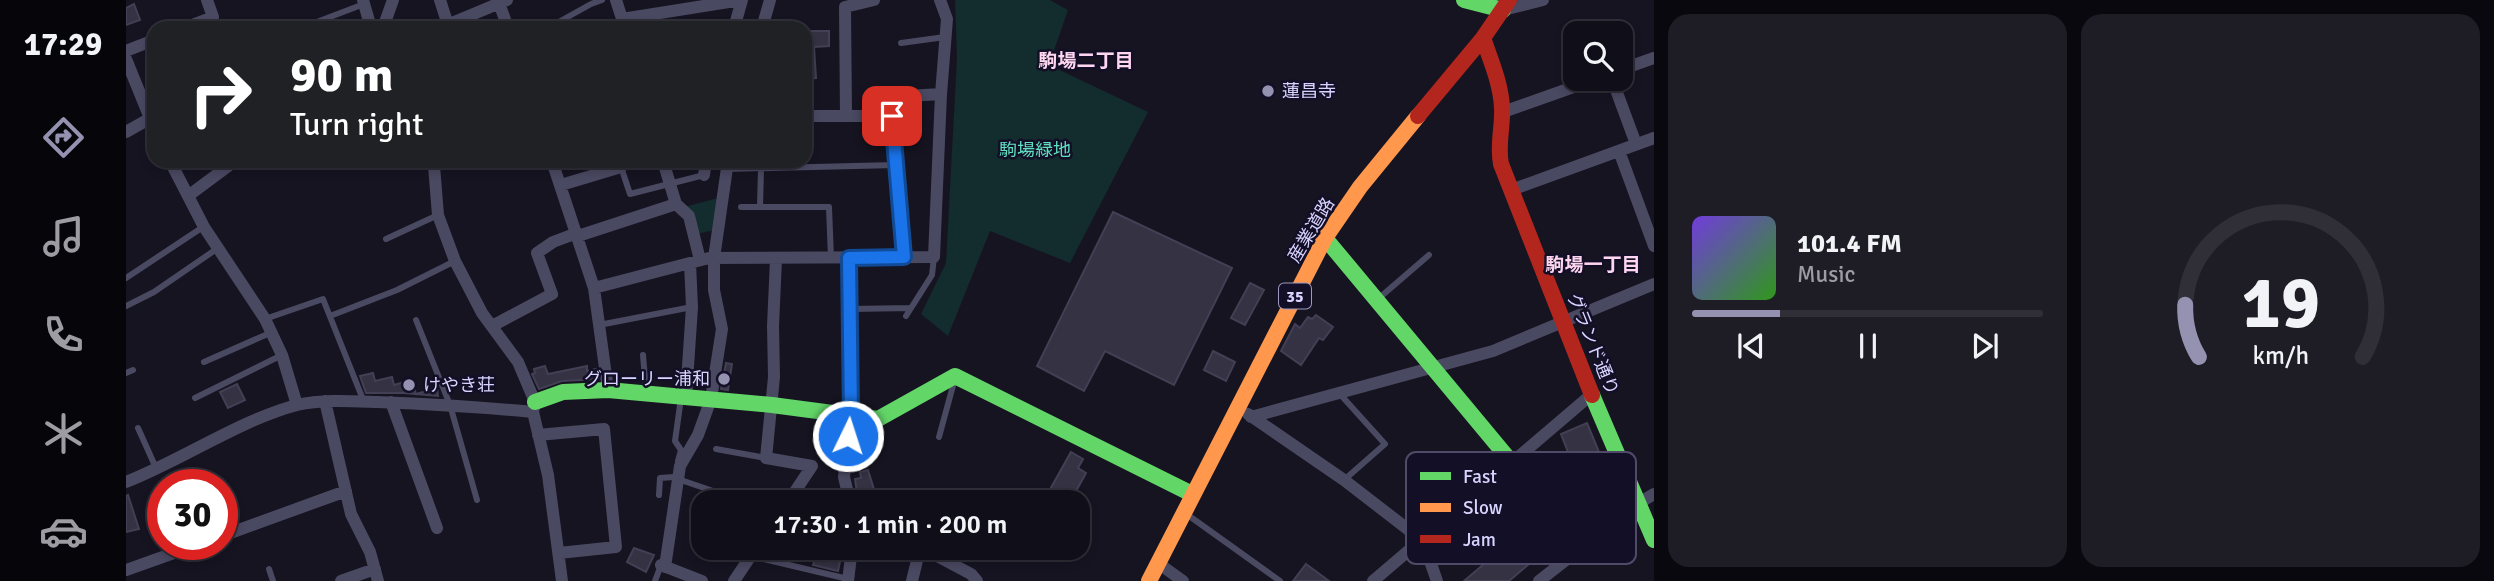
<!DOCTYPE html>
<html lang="en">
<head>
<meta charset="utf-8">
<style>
  body { margin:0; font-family:Signika,"Noto Sans JP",sans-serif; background:#1e1d26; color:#f1f3f6; height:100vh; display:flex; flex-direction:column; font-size:26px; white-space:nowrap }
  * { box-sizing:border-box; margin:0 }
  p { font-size:23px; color:#9c9ca2 }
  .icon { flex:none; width:38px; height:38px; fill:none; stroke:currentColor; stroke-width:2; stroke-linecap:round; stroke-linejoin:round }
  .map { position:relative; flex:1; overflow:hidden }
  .drawer { display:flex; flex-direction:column; gap:14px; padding:14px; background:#09080e; width:840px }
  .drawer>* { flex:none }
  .top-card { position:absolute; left:21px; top:21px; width:665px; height:147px; border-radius:21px; box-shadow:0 4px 10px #0003,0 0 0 2px #302f38; background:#202124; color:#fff; overflow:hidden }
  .fabs { position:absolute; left:1437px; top:21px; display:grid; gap:14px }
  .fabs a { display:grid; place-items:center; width:70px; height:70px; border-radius:14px; background:#100f19; box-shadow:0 4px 10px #0003,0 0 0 2px #302f38; font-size:35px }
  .speed { position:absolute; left:21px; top:469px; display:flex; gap:14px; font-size:35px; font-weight:700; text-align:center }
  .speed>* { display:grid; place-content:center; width:91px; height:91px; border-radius:50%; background:#100f19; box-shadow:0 4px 10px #0003,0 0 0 2px #302f38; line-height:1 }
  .speed .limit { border:10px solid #d22; background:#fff; color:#111 }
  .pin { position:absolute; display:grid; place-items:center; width:60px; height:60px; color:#fff; margin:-30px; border-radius:14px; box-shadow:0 4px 10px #0006 }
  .me { position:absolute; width:77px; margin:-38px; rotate:4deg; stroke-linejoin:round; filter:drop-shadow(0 0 5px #0008) }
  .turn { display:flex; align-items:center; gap:24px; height:147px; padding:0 28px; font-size:32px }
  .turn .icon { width:91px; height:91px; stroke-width:2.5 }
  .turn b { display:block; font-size:49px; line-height:60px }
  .drawer .tile { flex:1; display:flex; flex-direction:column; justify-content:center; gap:10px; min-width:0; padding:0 24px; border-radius:21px; background:#1e1d26 }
  .drawer .dial { align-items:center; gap:0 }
  .dial svg { height:182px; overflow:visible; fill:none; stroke:#302f38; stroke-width:7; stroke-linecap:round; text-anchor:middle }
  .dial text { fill:#f1f3f6; stroke:none }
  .song { display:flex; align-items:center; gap:21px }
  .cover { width:84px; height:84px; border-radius:10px; background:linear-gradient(135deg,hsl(260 70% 55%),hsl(110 70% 35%)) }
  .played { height:7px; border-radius:4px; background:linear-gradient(90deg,#9591b1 25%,#302f38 25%) }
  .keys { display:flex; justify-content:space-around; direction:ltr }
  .drawer .tiles { flex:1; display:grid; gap:14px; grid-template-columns:repeat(2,1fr) }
  .trip { position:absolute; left:565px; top:490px; width:399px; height:70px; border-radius:21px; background:#100f19; box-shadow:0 4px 10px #0003,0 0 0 2px #302f38; font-weight:600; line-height:70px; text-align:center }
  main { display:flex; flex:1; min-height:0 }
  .tabs { display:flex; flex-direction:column; width:126px; justify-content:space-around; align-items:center; background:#06060a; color:#9c9ca2 }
  .tabs .icon { width:49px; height:49px }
  .tabs .selected { color:#9591b1 }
  .tabs b { font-size:32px; color:#f1f3f6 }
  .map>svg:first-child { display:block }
</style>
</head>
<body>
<main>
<nav class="tabs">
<b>17:29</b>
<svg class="icon selected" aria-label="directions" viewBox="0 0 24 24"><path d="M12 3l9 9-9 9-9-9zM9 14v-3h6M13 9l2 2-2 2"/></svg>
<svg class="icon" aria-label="music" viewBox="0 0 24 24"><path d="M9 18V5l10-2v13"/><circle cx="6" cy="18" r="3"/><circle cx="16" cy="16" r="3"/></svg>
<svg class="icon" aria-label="phone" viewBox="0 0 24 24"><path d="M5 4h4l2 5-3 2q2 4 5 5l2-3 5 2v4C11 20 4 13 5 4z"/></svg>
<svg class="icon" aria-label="climate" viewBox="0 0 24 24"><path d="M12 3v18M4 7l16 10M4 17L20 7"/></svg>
<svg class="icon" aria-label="car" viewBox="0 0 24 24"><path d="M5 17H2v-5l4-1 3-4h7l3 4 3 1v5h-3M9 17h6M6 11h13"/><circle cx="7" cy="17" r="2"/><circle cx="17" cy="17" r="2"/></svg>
</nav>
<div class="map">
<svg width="1528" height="581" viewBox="0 0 1528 581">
  <rect width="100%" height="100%" fill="#161421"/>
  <path fill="#132c2d" d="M829,0H924L942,10L923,65L1022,112L944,263L864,231L822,336L795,314L820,263L831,58Z
    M592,198L589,230L570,234L558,207Z"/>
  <path fill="#343243" stroke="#433f54" stroke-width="2" d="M8,4L14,20L0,25V8Z
    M679,31H703V46L688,47L690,78L679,79Z
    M987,212L1106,268L1048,385L979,351L958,391L911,366Z
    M1124,283L1138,290L1119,325L1105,318Z
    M1190,315L1207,327L1197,340L1193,338L1175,365L1155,351L1169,324L1174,328L1182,317L1186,319Z
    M1087,351L1109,362L1100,381L1078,370Z
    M600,363L606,364L602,390L595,389Z
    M419,366L422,374L461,366V371L470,369L472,379L436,381L413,389L406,374L409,373L408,369Z
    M247,373L249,381L266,377L268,385L286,380L290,394L311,388L312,396L278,393H240L234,376Z
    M111,384L119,400L102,408L94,392Z
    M1461,423L1494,503L1466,515L1465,511L1383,581H1338L1454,483L1435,434Z
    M945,452L957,459L952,468L960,473L944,502H917Z
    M742,470L751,499L732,500L729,479L735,478L734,472Z
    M2,495L13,529L0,532V496Z
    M508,548L528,555L520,572L501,562Z
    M704,548H717L712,571L687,565L690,555L701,558Z
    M1180,564L1203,581H1167Z"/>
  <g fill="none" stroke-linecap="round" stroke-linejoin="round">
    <path stroke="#4a4962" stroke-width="6" d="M175,28L238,4
      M422,28L465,4L476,0
      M775,43L819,37
      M495,167L504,194L578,175
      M600,169L770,165
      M615,207H703L705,258
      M634,207L635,168
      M260,239L312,215
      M0,278L77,227
      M1252,299L1303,255
      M0,306L28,292L92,248
      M724,309L785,308
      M204,316L271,290L329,261
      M780,316L806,275L808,257
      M139,319L197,299L238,402
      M290,320L324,405L351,500
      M473,325L566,307
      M517,355L520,391
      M78,362L144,333
      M0,373L7,370
      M1213,393L1259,444L1218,480
      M69,398L156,355
      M12,428L30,468
      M813,437L828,382
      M590,449L640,458
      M552,461L555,450L549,441L555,398
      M552,479L619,502
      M533,495L534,478L548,477
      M1059,513L1154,581
      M625,556L722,579
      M143,569L147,581
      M529,581L535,565"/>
    <path stroke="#4a4962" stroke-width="12" d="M237,0L245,28
      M314,0L322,25
      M372,0L382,28
      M490,0L499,28
      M1377,10L1417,0
      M496,19L615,0
      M58,28L87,17L81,0
      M257,28L267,0
      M314,28L381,0
      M608,28L616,0
      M636,28L644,0
      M0,51L28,40
      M0,59L28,128
      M1494,70L1528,58
      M1486,79L1510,144
      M1377,112L1470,79
      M679,116H766
      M720,116L719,7L748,0
      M0,132L23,119
      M1493,151L1528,246
      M44,161L78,227L139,319L156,355L171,405
      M305,161L308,166L312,215L329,261L356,313L392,362L409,402L407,412L422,475L436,581
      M426,161L468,288L482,390
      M537,161L550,204L563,216L574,260
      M578,175L580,161
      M435,185L495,167L494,161
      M1385,190L1528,138
      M62,196L109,161
      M452,236L550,204
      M778,257L765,97L815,94
      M723,258L725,415L718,477L724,502
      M650,259L647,326L648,377L640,458L686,466L662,502
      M468,288L583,258L808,257L815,94L821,19L814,0
      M366,326L426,294L411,253L427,242L451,233
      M560,396L566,307L564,263
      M199,401L225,514L244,552L252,581
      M265,402L311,528
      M1122,414L1218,480L1297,541L1311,581
      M1125,417L1367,351L1528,284
      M412,435L478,429L490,547L433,553
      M0,482C56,460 114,420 171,405C197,399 225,401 251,402C303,404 355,407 407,412
      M96,536L220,491
      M796,548L845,574L851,581
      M1032,563L1057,581
      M535,565L576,581
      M539,567L554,466L572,435L585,399L596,329L588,290V258L602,161
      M0,570L73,544
      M215,581L249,569
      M608,581L630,548
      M722,581L726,548
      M786,581L794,548
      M1247,581L1466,394
      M1413,581L1513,503L1528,494"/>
    <path stroke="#63d668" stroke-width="16" d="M1338,0L1377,10
      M1199,238L1387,464
      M1466,395L1528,540
      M409,402L437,392L482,390L646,405L752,419L829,376L1066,494"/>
    <path stroke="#ff974d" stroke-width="16" d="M1023,581L1199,238L1234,187L1292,116"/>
    <path stroke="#b3261e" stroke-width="16" d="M1357,38C1365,61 1375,84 1376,108C1377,127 1371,145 1375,164L1466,395
      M1292,116L1357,38L1383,0"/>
  </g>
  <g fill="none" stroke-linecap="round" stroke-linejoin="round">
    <g stroke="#114b97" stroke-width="18">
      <path id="route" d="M722,436L725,415L723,258L778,257L766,116"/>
    </g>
    <use href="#route" stroke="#1a73e8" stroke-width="12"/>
  </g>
  <g fill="#9591b1" stroke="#130f26" stroke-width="2.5">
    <circle cx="1142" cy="91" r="7"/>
    <circle cx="598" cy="379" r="7"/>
    <circle cx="283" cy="385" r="7"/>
  </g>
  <g text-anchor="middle" stroke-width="5" stroke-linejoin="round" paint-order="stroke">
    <rect fill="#130f26" stroke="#9e99be" stroke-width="2" x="1153" y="283.5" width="32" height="25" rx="5"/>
    <g font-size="16" font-weight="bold" fill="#d9d4ff">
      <text x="1169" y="302">35</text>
    </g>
    <g font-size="18" fill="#d9d4ff" stroke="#130f26" text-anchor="start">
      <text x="1156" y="97">蓮昌寺</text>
      <text x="584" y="385" text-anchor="end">グローリー浦和</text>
      <text x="297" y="391">けやき荘</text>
    </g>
    <g font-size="18" fill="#5fe0c0" stroke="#130f26">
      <text x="909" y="156">駒場緑地</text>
    </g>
    <g font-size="18" fill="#d9d4ff" stroke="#130f26">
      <text transform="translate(1185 230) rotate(-59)" y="6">産業道路</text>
      <text transform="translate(1467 344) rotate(68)" y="6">グランド通り</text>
    </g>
    <g font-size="19" font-weight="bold" fill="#ffd6f0" stroke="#130f26">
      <text x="960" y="67">駒場二丁目</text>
      <text x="1467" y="271">駒場一丁目</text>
    </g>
  </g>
  <rect x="1280" y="452" width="230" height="112" rx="10" fill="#130f26" stroke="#4e4a67" stroke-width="2"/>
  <rect x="1294" y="472" width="31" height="8" fill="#63d668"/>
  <rect x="1294" y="503" width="31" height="9" fill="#ff974d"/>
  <rect x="1294" y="535" width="31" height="8" fill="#b3261e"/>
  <g font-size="19" fill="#d9d4ff">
    <text x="1337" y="483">Fast</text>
    <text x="1337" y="514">Slow</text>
    <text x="1337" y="546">Jam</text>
  </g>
</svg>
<div class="fabs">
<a><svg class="icon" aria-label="search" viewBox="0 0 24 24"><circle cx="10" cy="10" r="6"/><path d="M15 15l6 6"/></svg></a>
</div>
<div class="speed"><div class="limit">30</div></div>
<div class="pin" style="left:766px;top:116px;background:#d93025"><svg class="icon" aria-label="arrive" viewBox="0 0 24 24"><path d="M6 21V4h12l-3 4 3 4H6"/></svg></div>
<svg class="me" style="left:722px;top:436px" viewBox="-20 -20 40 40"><circle r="17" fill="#1a73e8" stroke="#fff" stroke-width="3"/><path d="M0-11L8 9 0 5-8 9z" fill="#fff"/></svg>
<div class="trip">17:30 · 1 min · 200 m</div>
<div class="top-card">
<div class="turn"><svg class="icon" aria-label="right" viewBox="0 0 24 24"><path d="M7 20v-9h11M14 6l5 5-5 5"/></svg><div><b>90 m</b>Turn right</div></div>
</div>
</div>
<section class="drawer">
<div class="tiles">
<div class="tile">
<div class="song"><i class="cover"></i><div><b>101.4 FM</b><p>Music</p></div></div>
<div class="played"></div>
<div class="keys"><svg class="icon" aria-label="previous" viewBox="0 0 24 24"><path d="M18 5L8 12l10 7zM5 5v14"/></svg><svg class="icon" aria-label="pause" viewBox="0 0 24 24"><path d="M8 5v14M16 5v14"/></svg><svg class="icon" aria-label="next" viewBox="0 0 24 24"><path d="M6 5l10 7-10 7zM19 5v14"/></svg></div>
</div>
<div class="tile dial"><svg viewBox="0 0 100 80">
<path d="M14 69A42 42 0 1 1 86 69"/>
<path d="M14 69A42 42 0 0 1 8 46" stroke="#9591b1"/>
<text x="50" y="56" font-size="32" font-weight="700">19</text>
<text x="50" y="72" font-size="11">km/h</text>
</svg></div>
</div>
</section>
</main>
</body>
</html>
